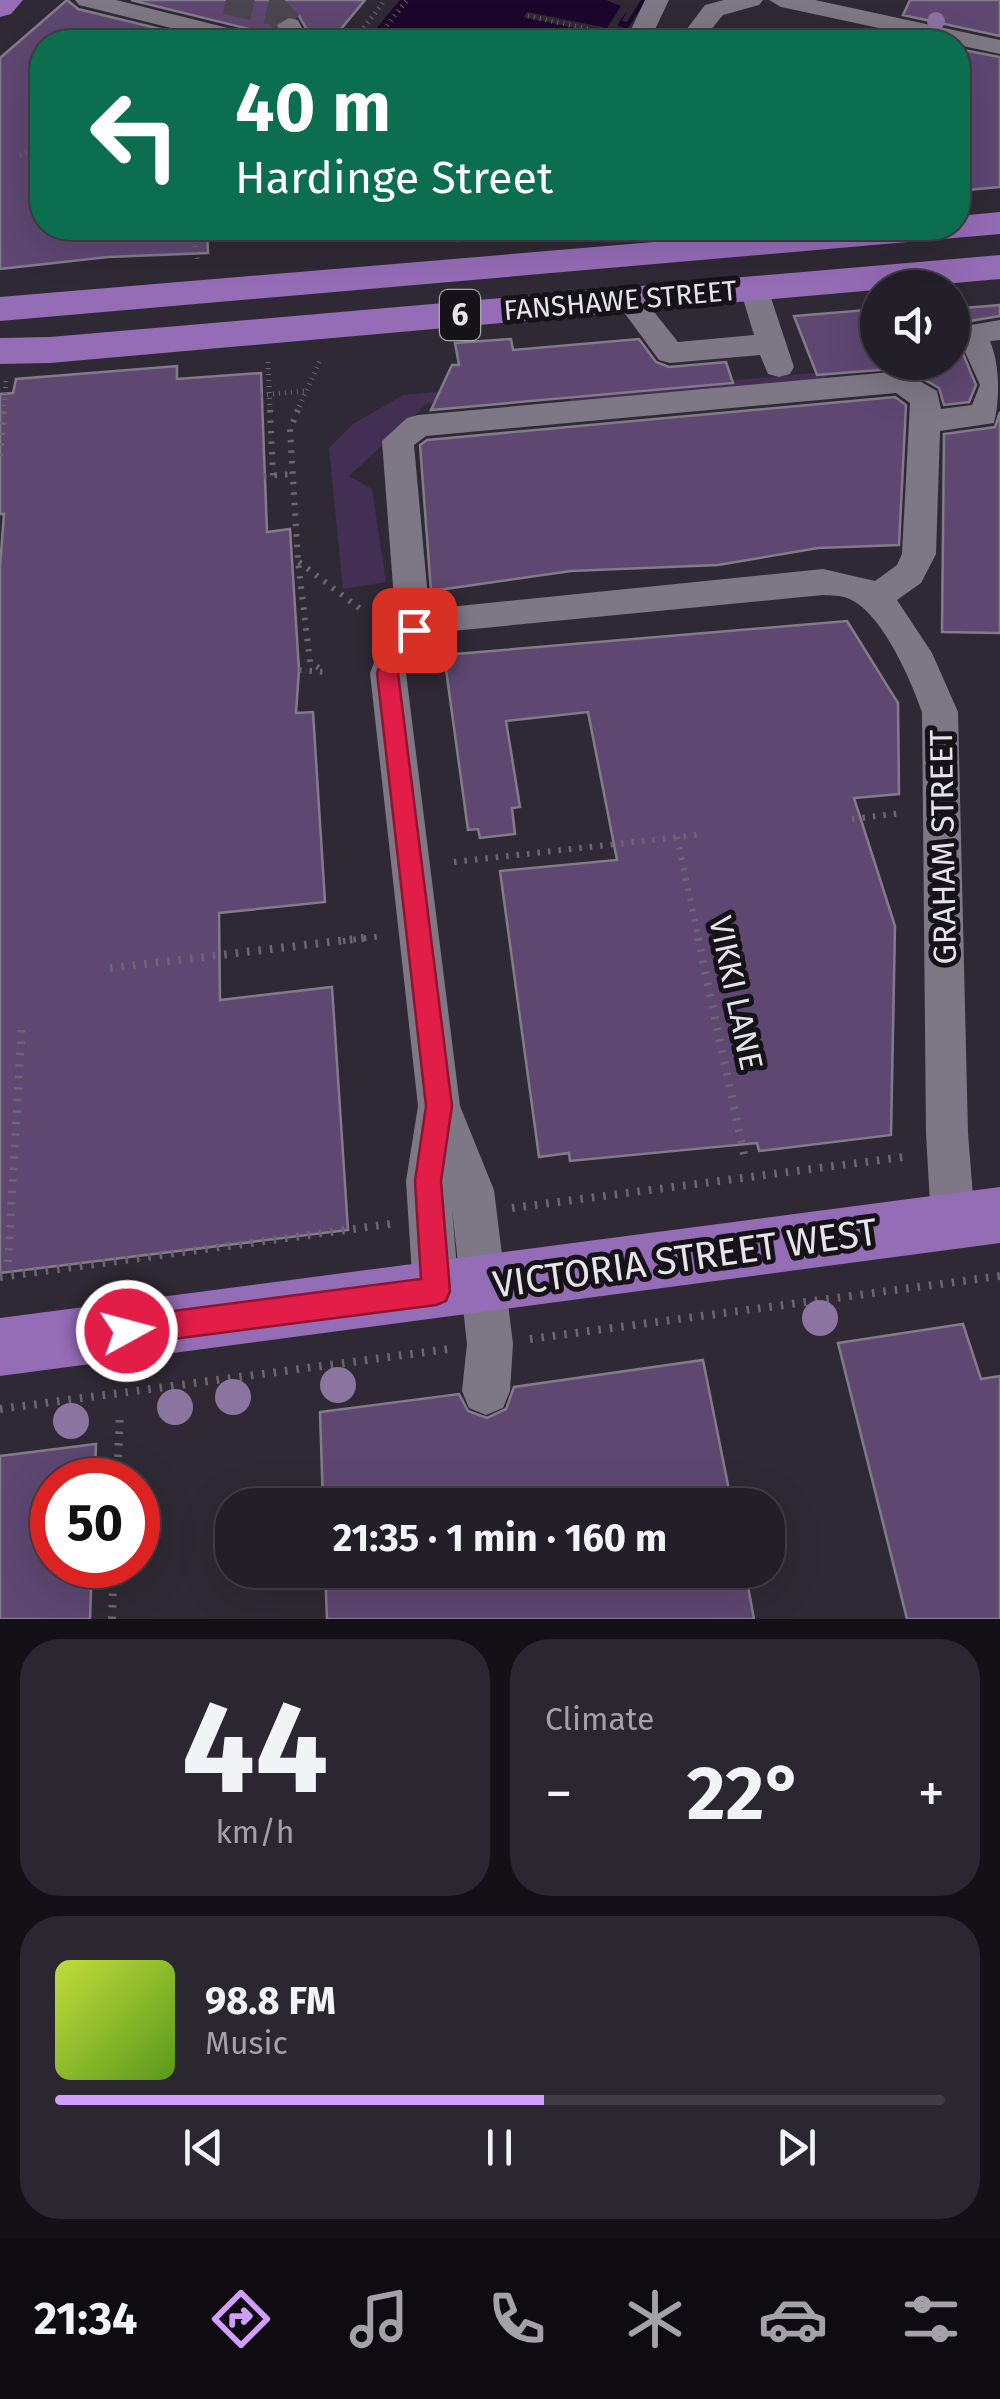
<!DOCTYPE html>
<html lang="en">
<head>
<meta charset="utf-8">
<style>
  body { margin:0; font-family:"Fira Sans",sans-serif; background:#2b2730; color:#f1f3f6; height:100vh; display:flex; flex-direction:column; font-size:38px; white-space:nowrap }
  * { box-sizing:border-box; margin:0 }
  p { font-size:32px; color:#a3a2a8 }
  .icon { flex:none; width:55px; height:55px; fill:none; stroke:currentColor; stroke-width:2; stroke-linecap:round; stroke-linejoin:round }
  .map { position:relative; height:1619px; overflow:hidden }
  .drawer { display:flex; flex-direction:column; gap:20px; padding:20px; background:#131116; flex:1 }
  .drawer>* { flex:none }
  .guide { position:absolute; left:30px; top:30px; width:940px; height:210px; border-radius:40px; box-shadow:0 10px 40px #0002,0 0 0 2px #403d45; background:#0b6e4f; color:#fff; overflow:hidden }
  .tools { position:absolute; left:860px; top:270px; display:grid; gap:20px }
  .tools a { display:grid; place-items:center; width:110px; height:110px; border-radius:50%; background:#231f28; box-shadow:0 10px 40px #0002,0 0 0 2px #403d45; font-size:50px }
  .speed { position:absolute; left:30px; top:1458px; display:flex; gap:20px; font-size:50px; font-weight:700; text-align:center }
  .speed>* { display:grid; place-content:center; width:130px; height:130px; border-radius:50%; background:#231f28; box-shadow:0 10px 40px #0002,0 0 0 2px #403d45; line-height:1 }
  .speed .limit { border:15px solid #d22; background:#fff; color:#111 }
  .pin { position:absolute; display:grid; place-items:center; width:85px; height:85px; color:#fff; margin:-42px; border-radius:20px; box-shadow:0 5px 15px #0006 }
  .me { position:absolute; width:110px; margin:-55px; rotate:83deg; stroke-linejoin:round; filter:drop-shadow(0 0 8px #0008) }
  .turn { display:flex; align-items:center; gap:35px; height:210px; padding:0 40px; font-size:45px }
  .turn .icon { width:130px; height:130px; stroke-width:2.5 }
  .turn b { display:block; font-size:70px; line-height:85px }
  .big { font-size:75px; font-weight:700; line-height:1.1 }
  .drawer .card { flex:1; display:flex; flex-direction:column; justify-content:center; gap:15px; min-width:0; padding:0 35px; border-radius:40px; background:#2b2730 }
  .drawer .dial { align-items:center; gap:0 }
  .dial b { font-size:130px; line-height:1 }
  .song { display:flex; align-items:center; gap:30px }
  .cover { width:120px; height:120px; border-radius:15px; background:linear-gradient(135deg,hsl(70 70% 55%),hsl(90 70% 35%)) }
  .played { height:10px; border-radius:5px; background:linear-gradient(90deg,#d19dfe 55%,#403d45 55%) }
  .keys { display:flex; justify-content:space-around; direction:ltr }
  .heat { display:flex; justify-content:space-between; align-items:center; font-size:55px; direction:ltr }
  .drawer .tiles { flex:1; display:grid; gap:20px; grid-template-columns:1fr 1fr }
  .card:last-child { grid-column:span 2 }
  .trip { position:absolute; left:215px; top:1488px; width:570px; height:100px; border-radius:40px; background:#231f28; box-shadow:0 10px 40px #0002,0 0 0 2px #403d45; font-weight:700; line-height:100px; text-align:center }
  .dock { display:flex; height:160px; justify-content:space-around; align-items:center; background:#0e0c10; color:#a3a2a8 }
  .dock .icon { width:70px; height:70px }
  .dock .active { color:#d19dfe }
  .dock b { font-size:45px; color:#f1f3f6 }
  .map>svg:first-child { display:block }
</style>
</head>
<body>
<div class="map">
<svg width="1000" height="1619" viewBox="0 0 1000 1619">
  <rect width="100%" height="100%" fill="#2f2935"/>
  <path fill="#422f53" d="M824,372L828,383L572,404L568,393L428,403L349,476L372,489L386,582L343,589L329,448L353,424L403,395L568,380L597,393Z"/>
  <path fill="#1c062b" d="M400,0H646L619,42H365Z"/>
  <path fill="#2f2935" d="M606,0H641L627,22L622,21L627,11L617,25L624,28L615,42H604L606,38L603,34L524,17L527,12L607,28L621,6Z"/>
  <path fill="#5e4771" stroke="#827b89" stroke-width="2.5" d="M67,0L78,9L214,42H42V228H207L208,253L108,257L0,269V58Z
    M131,0H365L335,36L307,30L299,16L287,15L273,24L277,42H271L265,33Z
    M910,0H1000V36L903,15Z
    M958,49L1000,57V187L958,191Z
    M1000,305V316L970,321L957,339L976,385L969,402L944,405L939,388L904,368L817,375L794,316L878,309V362H952V309Z
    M511,339L513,350L639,339L656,362L669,367L726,362L733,383L431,410L452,365H459L455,343Z
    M177,366V379L261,373L267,532L290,529L299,670L296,713L313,712L325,902L219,913L220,1000L332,987L348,1230L0,1273V567L4,514H0V394L13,393L16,379Z
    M895,397L906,405L899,545L818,548L718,565L571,571L431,591L420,445L427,440Z
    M1000,412V633L942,632L944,434L995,427Z
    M847,621L898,703L899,794L854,798L895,926L891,1135L759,1151L757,1143L570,1161L569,1153L539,1157L500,871L617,860L588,712L506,721L520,807L512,808L515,834L480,838L478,829L468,830L444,655Z
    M963,1324L981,1379L1000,1376V1619H907L838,1343Z
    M703,1360L732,1505H323L320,1412L459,1394L468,1411L487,1418L506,1409L514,1387Z
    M96,1444L95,1480H52V1565H92L90,1619H0V1456Z
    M325,1570H745L754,1619H327Z"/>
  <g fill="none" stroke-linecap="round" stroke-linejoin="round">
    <path stroke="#4b4550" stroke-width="28" stroke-dasharray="28 14" stroke-linecap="butt" d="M226,0L277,12L289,25"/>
    <path stroke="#6b6670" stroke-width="5" stroke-dasharray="1 5" stroke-linecap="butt" d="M528,16L610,34
      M353,42L385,0
      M377,42H374L407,0
      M958,86L961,75L971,77L965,92L958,93
      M20,155L42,145
      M193,228L198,263
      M456,242L459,228
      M268,362L270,412
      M261,395L304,391
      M4,412L6,381
      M297,412L321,358"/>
    <path stroke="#6b6670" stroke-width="6" stroke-dasharray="2.5 8" stroke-linecap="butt" d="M270,410L273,476
      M298,410L290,429L298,561L310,662L325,672
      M0,456L4,410
      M264,476L293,474
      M299,562L363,611
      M299,670L324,672
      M852,819L903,813
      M677,837L699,941
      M454,862L697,835
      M343,941L382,936"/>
    <path stroke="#6b6670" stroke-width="8" stroke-dasharray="2.5 9" stroke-linecap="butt" d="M698,938L745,1159
      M110,968L364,938
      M512,1208L911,1156
      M8,1262L22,1022
      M0,1277L390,1224
      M530,1339L1000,1276
      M0,1409L449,1349
      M117,1480L120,1415
      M112,1619L114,1565"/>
    <path fill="#7e7785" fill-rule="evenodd" d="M75,0H116L264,37L267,42H227L79,5Z
      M645,0H669L649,42H625Z
      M724,0H763L759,5L723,15L701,42H677L705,5Z
      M769,0H815L1000,40V54L781,7Z
      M289,18L298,20L309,42H285L277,25Z
      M754,280L764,282L768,289L794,367L790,374L779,377L768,374L760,355L670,363L659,360L615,300L619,293H639L678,342L754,335L740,289L744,282Z
      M1000,320V340L990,341C1000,365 1000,399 994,423L940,431L936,554L921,583L897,600L932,653L958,712L968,1133L975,1222L969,1238L953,1244L937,1238L931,1222L926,1133L922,712C911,680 881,610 847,598C840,595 831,596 823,595L442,632C423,641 411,652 406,673L460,1106L494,1190L513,1344L510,1391L503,1408L486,1415L469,1408L462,1391L467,1344L452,1209L459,1291L452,1307L436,1314L420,1307L413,1291L406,1181L418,1106L370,673L382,643L396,626L382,441L407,418L418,415L902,371L937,391L941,409L972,405L980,385L960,341L971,325ZM896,393L910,403L902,554L897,565L875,581L823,569L429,609L414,445L426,436Z"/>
    <path fill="#956cb6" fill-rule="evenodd" d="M0,0H23L11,14L0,17Z
      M1000,212V234L0,321V297L821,228H958V216Z
      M1000,255V279L50,363L0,364V338L50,337Z
      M1000,1187V1243L0,1376V1318Z"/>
  </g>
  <g fill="#8b74a0">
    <circle cx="936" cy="21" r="9"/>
    <circle cx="820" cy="1318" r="18"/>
    <circle cx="338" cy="1385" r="18"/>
    <circle cx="233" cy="1397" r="18"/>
    <circle cx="175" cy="1407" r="18"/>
    <circle cx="71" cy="1421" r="18"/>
  </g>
  <path fill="#e11d48" stroke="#92132f" stroke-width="2.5" d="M414,622L425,630L405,653L398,673L452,1106L441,1181L450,1291L446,1301L436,1305L127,1345L117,1341L113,1331L117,1321L127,1317L421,1279L415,1181L426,1106L377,673L389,643Z"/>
  <g text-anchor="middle" stroke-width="10" stroke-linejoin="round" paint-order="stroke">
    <g font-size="28" fill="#e7e3eb" stroke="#161318">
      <text transform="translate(620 300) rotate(-5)" y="10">FANSHAWE STREET</text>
    </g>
    <rect fill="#161318" stroke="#a8a5ac" stroke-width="2.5" x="440" y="290" width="40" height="50" rx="8"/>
    <g font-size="30" font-weight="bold" fill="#e7e3eb">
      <text x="460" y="325">6</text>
    </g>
    <g font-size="32" fill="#e7e3eb" stroke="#161318">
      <text transform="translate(943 847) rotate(-91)" y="11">GRAHAM STREET</text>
      <text transform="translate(736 993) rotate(78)" y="11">VIKKI LANE</text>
    </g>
    <g font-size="38" fill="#e7e3eb" stroke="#161318">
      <text transform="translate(685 1258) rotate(-8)" y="13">VICTORIA STREET WEST</text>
    </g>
  </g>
</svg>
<div class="tools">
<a><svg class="icon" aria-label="sound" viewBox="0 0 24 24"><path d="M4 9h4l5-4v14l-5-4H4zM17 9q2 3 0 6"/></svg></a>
</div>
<div class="speed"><div class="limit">50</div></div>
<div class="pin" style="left:414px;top:630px;background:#d93025"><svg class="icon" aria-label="arrive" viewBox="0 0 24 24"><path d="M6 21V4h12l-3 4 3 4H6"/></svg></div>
<svg class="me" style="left:127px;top:1331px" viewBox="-20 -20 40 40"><circle r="17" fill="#e11d48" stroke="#fff" stroke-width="3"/><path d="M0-11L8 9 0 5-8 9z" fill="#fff"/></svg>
<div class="trip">21:35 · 1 min · 160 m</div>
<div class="guide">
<div class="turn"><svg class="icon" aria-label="left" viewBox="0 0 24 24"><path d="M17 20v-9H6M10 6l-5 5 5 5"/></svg><div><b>40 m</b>Hardinge Street</div></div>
</div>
</div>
<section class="drawer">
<div class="tiles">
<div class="card dial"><b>44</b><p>km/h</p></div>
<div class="card"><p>Climate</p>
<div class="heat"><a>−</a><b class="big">22°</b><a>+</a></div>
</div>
<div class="card">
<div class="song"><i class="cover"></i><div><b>98.8 FM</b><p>Music</p></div></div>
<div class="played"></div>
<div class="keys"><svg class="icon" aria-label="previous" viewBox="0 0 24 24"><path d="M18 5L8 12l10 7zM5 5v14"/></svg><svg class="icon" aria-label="pause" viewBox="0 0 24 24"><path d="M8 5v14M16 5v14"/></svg><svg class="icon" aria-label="next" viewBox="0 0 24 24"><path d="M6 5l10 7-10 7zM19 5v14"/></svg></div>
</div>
</div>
</section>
<nav class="dock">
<b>21:34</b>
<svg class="icon active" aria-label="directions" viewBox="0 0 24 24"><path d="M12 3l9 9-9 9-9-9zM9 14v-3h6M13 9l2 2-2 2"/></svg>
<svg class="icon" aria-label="music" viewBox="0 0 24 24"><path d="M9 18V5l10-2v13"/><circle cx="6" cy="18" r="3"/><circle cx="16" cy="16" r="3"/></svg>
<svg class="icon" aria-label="phone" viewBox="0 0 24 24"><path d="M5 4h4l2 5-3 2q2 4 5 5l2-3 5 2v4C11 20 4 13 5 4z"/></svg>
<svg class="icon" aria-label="climate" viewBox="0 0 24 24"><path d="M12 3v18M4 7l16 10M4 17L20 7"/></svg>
<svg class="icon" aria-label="car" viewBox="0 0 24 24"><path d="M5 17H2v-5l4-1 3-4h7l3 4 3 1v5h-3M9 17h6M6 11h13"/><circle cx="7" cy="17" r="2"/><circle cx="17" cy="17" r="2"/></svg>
<svg class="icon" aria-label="filters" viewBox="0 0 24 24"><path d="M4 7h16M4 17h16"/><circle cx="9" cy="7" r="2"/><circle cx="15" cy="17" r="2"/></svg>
</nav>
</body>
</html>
